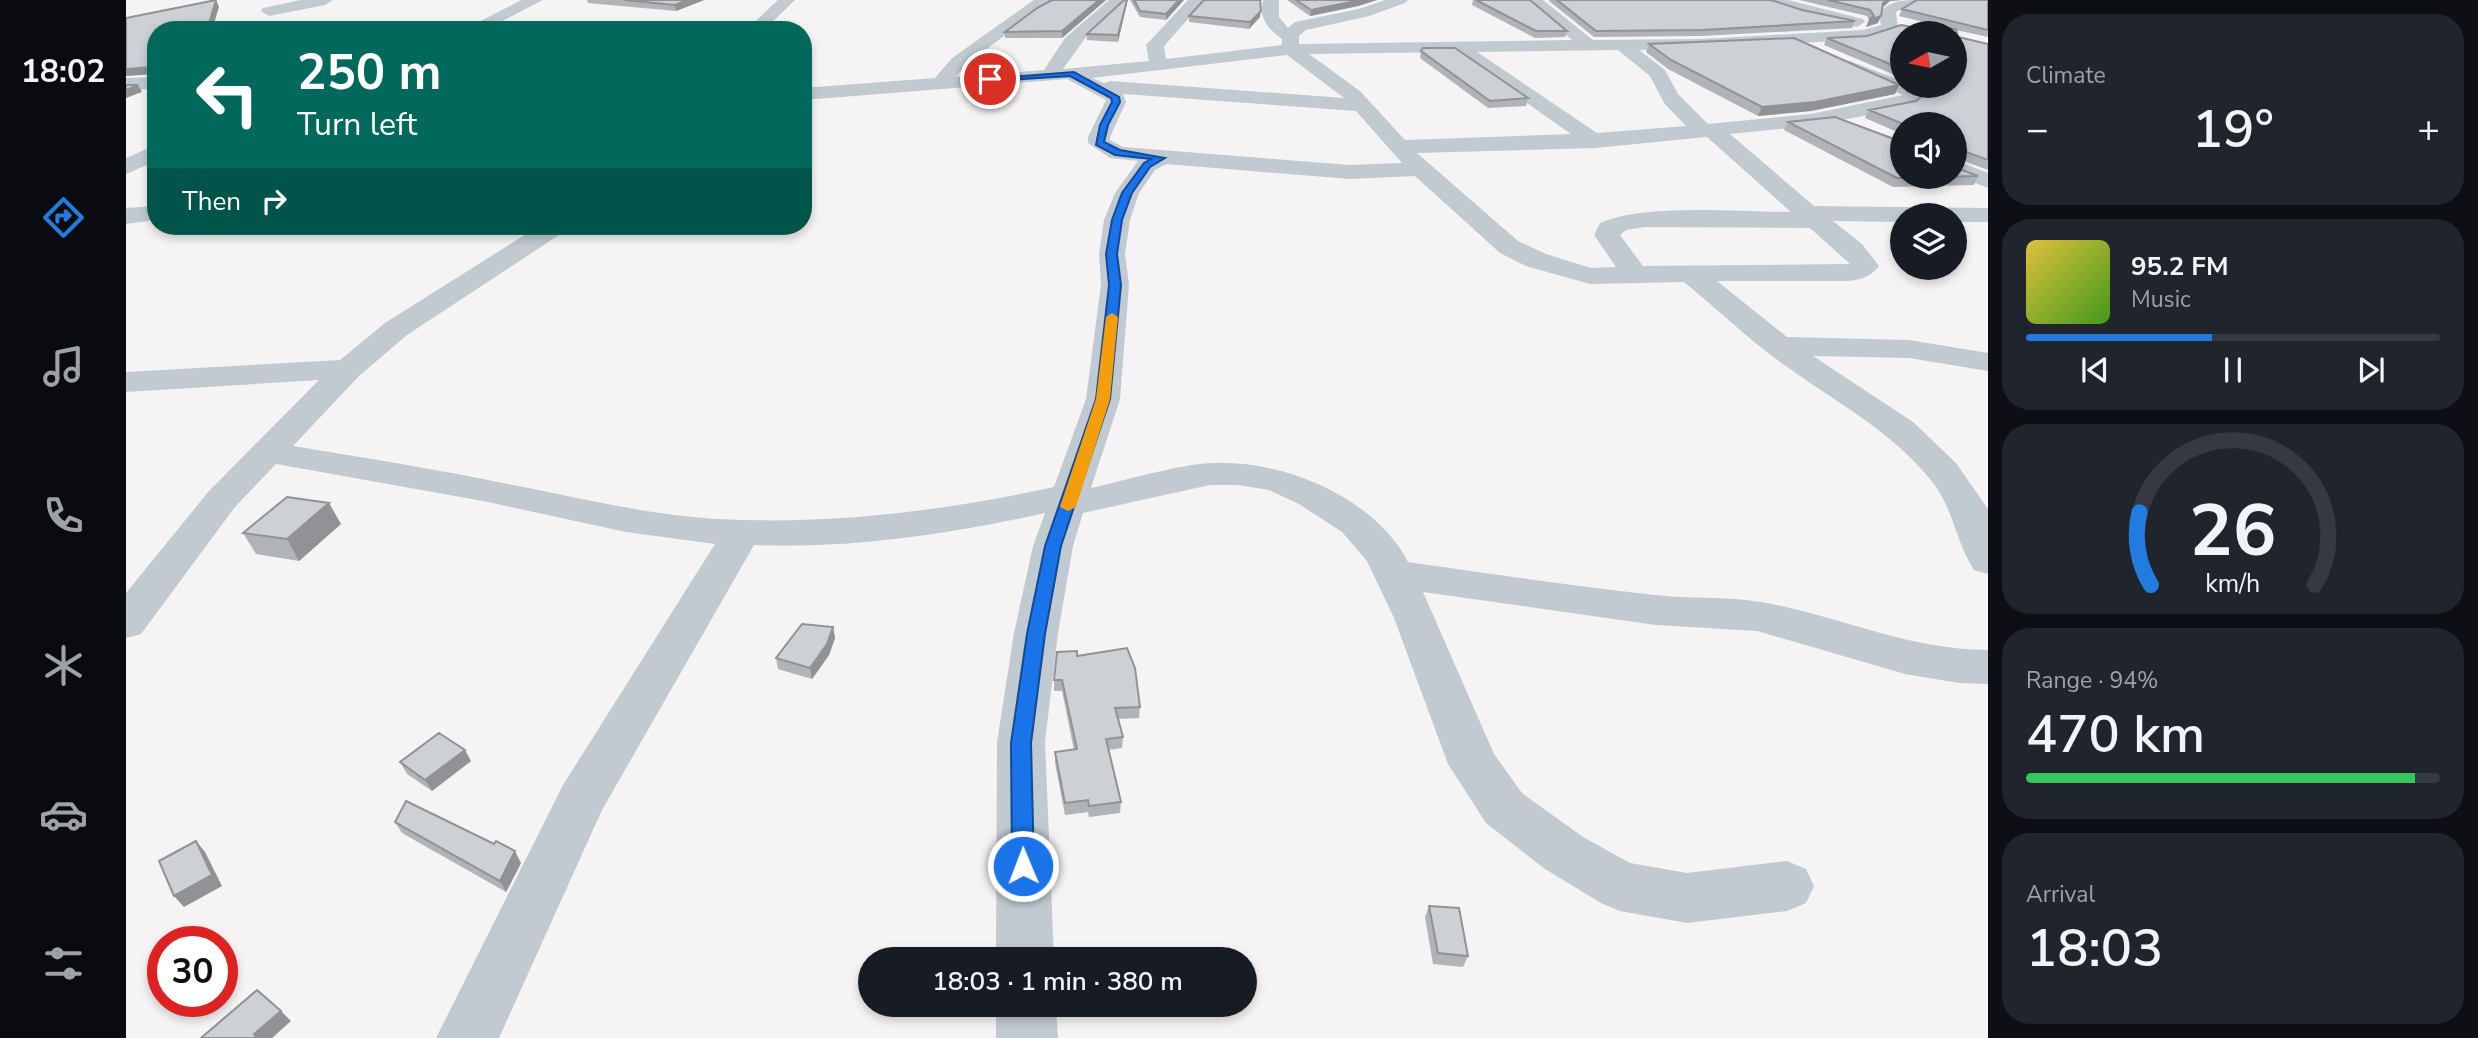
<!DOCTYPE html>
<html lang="en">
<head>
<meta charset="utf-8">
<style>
  body { margin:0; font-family:"Nunito Sans",sans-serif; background:#20242c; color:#f1f3f6; height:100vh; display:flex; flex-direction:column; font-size:26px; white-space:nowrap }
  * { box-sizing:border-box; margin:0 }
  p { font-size:23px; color:#9ea1a6 }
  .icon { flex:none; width:38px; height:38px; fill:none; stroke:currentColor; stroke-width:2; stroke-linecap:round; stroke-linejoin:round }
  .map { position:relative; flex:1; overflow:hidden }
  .details { display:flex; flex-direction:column; gap:14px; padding:14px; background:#0d0f14; width:490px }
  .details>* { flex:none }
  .top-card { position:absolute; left:21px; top:21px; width:665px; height:214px; border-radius:28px; box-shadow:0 4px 10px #0003; background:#00695c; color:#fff; overflow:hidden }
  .needle { width:46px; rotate:261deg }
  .tools { position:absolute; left:1764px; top:21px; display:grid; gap:14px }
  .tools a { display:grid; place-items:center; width:77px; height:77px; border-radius:50%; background:#171b24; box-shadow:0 4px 10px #0003; font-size:35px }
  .speed { position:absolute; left:21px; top:926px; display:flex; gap:14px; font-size:35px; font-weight:700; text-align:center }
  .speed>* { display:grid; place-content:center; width:91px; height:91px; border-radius:50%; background:#171b24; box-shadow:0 4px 10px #0003; line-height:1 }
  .speed .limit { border:10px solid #d22; background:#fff; color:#111 }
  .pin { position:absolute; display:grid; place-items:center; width:60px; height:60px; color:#fff; margin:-30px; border:4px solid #fff; border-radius:50%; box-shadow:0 2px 7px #0007 }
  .me { position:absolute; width:77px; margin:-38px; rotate:359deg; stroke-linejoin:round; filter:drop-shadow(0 0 5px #0008) }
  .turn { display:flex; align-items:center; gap:24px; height:147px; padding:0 35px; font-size:32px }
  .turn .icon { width:91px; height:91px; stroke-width:2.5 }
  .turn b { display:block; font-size:49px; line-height:60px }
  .then { display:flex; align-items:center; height:66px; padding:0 35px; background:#0003; gap:14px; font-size:26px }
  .big { font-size:52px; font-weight:600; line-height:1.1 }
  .details .widget { flex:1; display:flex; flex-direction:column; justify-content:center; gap:10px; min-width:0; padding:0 24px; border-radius:28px; background:#20242c }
  .details .dial { align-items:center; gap:0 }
  .dial svg { height:182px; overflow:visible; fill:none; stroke:#363941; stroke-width:7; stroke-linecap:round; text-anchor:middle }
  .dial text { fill:#f1f3f6; stroke:none }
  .song { display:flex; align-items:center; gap:21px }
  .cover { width:84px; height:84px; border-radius:10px; background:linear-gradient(135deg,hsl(50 70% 55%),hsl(100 70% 35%)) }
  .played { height:7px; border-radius:4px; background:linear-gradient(90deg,#227cdf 45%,#363941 45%) }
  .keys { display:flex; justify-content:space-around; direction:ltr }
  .heat { display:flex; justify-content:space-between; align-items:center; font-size:38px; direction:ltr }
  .charge { height:10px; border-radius:5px; background:linear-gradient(90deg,#34c759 94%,#363941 0) }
  .trip { position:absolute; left:732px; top:947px; width:399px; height:70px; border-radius:35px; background:#171b24; box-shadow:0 4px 10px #0003; font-weight:600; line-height:70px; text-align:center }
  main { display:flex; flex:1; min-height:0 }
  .tabs { display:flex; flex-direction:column; width:126px; justify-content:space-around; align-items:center; background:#090b0e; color:#9ea1a6 }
  .tabs .icon { width:49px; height:49px }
  .tabs .selected { color:#227cdf }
  .tabs b { font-size:32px; color:#f1f3f6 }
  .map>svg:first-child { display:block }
</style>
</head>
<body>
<main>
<nav class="tabs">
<b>18:02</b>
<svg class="icon selected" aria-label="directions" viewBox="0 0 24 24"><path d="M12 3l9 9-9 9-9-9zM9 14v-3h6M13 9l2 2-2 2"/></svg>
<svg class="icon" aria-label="music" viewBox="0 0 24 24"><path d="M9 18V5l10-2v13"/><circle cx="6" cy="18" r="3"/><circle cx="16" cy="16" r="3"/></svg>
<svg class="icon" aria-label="phone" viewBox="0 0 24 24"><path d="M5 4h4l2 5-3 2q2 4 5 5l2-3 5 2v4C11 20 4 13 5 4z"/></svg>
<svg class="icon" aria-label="climate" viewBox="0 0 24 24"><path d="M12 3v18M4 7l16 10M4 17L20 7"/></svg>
<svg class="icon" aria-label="car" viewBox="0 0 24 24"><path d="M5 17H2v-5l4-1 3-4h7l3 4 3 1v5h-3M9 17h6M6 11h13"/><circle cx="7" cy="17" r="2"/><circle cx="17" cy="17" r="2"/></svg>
<svg class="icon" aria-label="filters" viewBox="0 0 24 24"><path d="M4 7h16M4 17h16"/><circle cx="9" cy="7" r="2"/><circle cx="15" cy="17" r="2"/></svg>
</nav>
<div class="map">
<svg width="1862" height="1038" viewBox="0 0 1862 1038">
  <rect width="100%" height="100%" fill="#f5f3f3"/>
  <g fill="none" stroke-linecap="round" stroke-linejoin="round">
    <path fill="#c1cad1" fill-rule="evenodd" d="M175,0H207L199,5L143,16L135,11L137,8Z
      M396,0H417L359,30H337Z
      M652,0H669L638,30H620Z
      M908,0H926L838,66L830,77L918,70L939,38L983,0H1001L960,37L937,69L1023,61L1020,45L1062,0H1079L1038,46L1040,59L1156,45V39C1142,29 1132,17 1137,0H1153V17L1162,28L1169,22L1233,9L1259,0H1282L1279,3L1243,16L1180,30L1173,36V44L1446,40L1399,0H1417L1467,40L1575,39L1737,30L1755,25L1753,15C1762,0 1777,0 1794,0L1770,12L1772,28L1770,32L1737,40L1513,50L1539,70L1552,94L1582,124L1685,114L1777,95L1718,70L1715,66L1718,62L1724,61L1776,81V86L1791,87L1799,96L1786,106L1779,108L1685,126L1604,134L1688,206L1862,208V222H1829V215H1776V222L1707,221L1736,244L1753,266C1745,277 1734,280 1721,281H1591L1661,337L1783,340L1862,353V371L1783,358L1687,356L1787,422L1830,463L1862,509V574L1848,570C1829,541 1828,508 1804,479C1764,430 1708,401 1657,364C1622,339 1591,309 1558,282L1464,284L1400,266L1374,253L1289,176L1224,179L1040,164L1029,170L1013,193L1004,220L999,254L1003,285L994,399L965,488C1002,480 1049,465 1086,463C1156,459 1250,498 1282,562C1364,574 1447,586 1529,595C1564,599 1600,596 1635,602C1715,616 1777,649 1862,650V684L1833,683L1779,674L1631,631L1530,625L1297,592L1368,754L1396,793L1457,837L1504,863L1561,873L1661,861L1680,869L1688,886L1680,903L1661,911L1561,923L1494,911L1475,903L1419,869L1360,823L1322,764L1268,618L1241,561L1216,532L1173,504L1143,490L1112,485H1084L957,513L947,546L932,633L919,742L928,959H870L871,742L888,633L907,546L919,513C824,534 726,549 628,545L476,810L373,1038H310L437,785L589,544L500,532L357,501L150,464L109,507L15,634L0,638V593L83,491L193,380L0,392V372L214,360L259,323L413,226H443L439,231L281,335L233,376L167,446C241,458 314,470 387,485C455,498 522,515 591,519C705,525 817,511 928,487L960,399L975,285L973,254L978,220L989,193L1012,161L984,158L962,143V137L980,100L941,79L677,100V88L809,78L826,58ZM1492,50L1524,76L1538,103L1560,126L1471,133L1351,52ZM1328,52L1445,134L1279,140L1234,91L1183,54ZM1161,55L1218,98L985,81L978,83L966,78ZM997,94L1230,111L1276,163L1224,165L997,147L984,140V137L1000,102ZM1581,137L1665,212C1614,212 1519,203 1474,223L1468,235L1490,267L1465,268L1420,254L1392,241L1291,153L1469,148ZM1519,227L1684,228L1724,264L1517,266L1494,235L1500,230Z
      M1638,0H1662L1737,19L1739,22L1731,27L1674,14L1641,3Z
      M30,77V89L0,90V78Z
      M30,145V161L0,174V158Z
      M1829,160L1862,173V188L1829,175Z
      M30,206V220L0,224V208Z
      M870,1004H930L932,1038H870Z"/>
  </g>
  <path fill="#b0b3b7" d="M461,0H578L550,11L462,3Z
    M980,0L936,38H879V32Z
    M1004,0H1058L1040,20L1014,17Z
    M1078,0H1136L1134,3V17L1123,29L1063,22V16Z
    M1161,0H1251L1232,6L1184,16Z
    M1347,0H1404L1441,31L1439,37L1409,38L1346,5Z
    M1423,0H1645L1676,10L1729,21L1726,28L1575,36L1468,37L1423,1Z
    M1673,0H1775L1764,1L1756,8L1752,23L1740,27L1743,20L1741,16Z
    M1862,0V37L1830,30L1832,37L1862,44V170L1832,159L1831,168L1852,176L1848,185L1767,187L1658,130L1662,122L1776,177L1829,124H1776V134L1739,118L1743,110L1790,101L1800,94L1791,86H1829L1776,33V78L1698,45L1701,38L1741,36L1797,29H1827L1773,16L1776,9Z
    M1001,3L992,42L961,40V34Z
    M1523,44L1769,94L1685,111L1632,116L1542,69L1520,52Z
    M1295,51L1402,98L1400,106L1362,108L1294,58Z
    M215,524L173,561L130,554L117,533Z
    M707,627L709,638L703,655L686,679L652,669L650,658Z
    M951,656L1014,707L1013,718L992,719L997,737L996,748L982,750L995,802L994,813L963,817L962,812L939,815L929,763V752L948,750L936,691H928V680Z
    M345,761L306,791L281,774L274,762Z
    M269,822L395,863L380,892L276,833Z
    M1303,906L1342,956L1337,967L1307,964L1299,917Z"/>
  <path fill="#909295" d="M90,0L93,7L86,30H81Z
    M561,0H578L550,11L549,5Z
    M973,0H980L936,38V31Z
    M1001,0V3L992,42V35Z
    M1053,0H1058L1040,20V14Z
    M1235,0H1251L1232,6L1184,16L1185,10Z
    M1761,0H1775L1764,1L1754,10L1757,3Z
    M1135,11L1134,17L1123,29L1124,22Z
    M1755,16L1752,23L1740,27L1743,20Z
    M26,67L30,74L0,76V69Z
    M12,85L16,92L0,98V90Z
    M1773,85L1769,94L1685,111L1632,116L1636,107Z
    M203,503L215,524L173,561L161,539Z
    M707,627L709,638L703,655L686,679L684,668Z
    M339,750L345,761L306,791L299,780Z
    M70,841L79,852L96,886L58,907L48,896Z
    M389,851L395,863L380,892L374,881Z
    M155,1011L165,1021L146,1038H130L128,1034Z"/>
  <path fill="#cdd0d5" stroke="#909295" stroke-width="2" d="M90,0L81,30H30L29,77L26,67L0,69V18Z
    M498,0H561L549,5Z
    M926,0H973L936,31L879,32L911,8Z
    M998,0H1001L992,35L961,34Z
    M1008,0H1053L1040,14L1014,11Z
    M1078,0H1134L1135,11L1124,22L1063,16Z
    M1170,0H1235L1185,10Z
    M1350,0H1404L1441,31H1410Z
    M1431,0H1645L1676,10L1729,21L1577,30L1470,31Z
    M1702,0H1761L1757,3L1755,16L1743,20L1748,16L1744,10Z
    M1791,0H1862V30L1776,9Z
    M1775,25L1797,29H1830L1832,37L1862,44V160L1832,149L1831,168L1852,176L1771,178L1662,122L1709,117L1776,142V177H1829V124H1777L1743,110L1790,101L1804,90L1805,87L1804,86H1829V33H1776V69L1701,38L1741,36Z
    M1668,38L1773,85L1689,102L1636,107L1545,60L1523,44Z
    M1297,48H1329L1402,98L1364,101L1295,51Z
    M0,85H12L0,90Z
    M161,497L203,503L161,539L117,533Z
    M676,624L707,627L701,644L684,668L650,658Z
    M1001,648L1009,668L1014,707L989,708L997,737L980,739L995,802L963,806L962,800L939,803L929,752L951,749L936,680H928L931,652L951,651V656Z
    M313,733L339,750L299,780L274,762Z
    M280,801L368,844L370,841L389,851L374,881L269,822Z
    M70,841L86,875L48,896L33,861Z
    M1303,906L1333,908L1342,956L1312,953Z
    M131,990L155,1011L128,1034L130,1038H75Z"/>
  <path fill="#1a73e8" stroke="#114b97" stroke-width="2" d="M948,72L993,97L994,102L982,125L978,142L994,150L1039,158L1024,167L1006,193L996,220L991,254L995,285L984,399L935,546L919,634L905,743L908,866L905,873L897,876L889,873L886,866L885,743L901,634L919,546L970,399L983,285L980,254L986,220L996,193L1018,163L1025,159L989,155L970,145L974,125L986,102L985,98L944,76L864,81L860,79Z"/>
  <path fill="#f59e0b" d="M986,313L992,317L984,399L950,507L942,511L934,507L970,399L980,317Z"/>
</svg>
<div class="tools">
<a><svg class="needle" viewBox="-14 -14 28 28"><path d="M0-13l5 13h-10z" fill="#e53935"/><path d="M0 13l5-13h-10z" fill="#9ea1a6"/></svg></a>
<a><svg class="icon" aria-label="sound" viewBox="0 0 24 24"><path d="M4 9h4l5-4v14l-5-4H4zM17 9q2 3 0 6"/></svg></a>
<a><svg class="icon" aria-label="layers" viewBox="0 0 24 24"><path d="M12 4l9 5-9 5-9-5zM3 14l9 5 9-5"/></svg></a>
</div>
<div class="speed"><div class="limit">30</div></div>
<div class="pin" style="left:864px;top:79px;background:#d93025"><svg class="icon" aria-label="arrive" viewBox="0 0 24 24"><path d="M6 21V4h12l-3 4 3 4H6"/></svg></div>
<svg class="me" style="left:897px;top:866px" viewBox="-20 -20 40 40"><circle r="17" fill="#1a73e8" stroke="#fff" stroke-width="3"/><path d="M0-11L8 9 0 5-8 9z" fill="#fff"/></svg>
<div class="trip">18:03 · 1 min · 380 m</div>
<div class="top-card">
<div class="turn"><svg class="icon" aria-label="left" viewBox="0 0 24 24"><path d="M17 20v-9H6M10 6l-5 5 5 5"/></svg><div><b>250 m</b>Turn left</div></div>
<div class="then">Then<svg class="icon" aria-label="right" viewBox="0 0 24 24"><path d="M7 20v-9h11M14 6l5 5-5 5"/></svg></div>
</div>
</div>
<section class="details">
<div class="widget"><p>Climate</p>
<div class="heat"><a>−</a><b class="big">19°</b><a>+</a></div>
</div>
<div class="widget">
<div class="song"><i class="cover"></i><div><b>95.2 FM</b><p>Music</p></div></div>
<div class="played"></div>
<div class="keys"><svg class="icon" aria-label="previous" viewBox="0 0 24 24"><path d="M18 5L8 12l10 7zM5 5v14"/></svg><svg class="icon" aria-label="pause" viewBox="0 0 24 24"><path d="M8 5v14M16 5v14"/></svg><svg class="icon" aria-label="next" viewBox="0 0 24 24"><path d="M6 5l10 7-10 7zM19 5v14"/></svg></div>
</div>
<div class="widget dial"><svg viewBox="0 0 100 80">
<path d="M14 69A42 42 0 1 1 86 69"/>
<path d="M14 69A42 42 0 0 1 9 37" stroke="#227cdf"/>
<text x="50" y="56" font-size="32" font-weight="700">26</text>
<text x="50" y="72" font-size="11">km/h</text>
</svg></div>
<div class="widget"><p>Range · 94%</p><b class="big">470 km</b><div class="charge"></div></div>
<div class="widget"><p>Arrival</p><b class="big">18:03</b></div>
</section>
</main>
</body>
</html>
